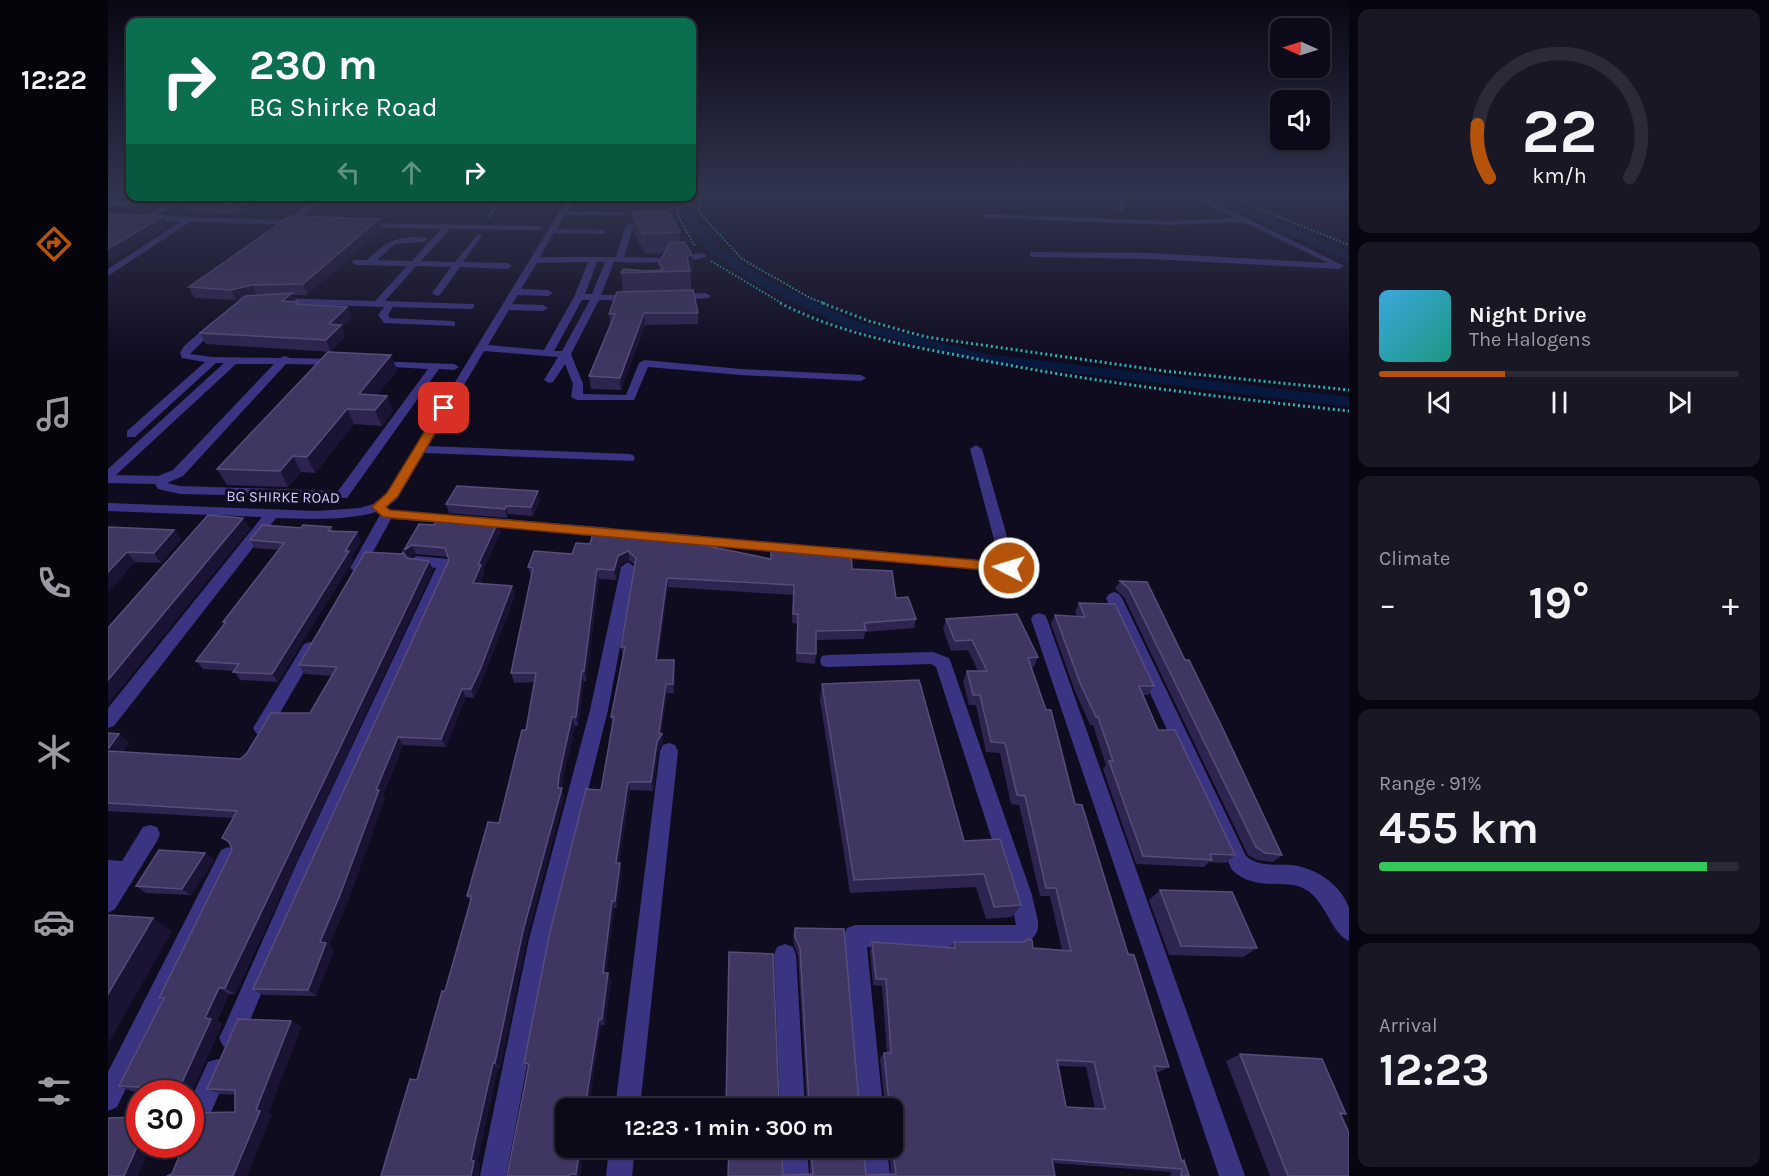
<!DOCTYPE html>
<html lang="en">
<head>
<meta charset="utf-8">
<style>
  body { margin:0; font-family:Karla,sans-serif; background:#1a1725; color:#f1f3f6; height:100vh; display:flex; flex-direction:column; font-size:22px; white-space:nowrap }
  * { box-sizing:border-box; margin:0 }
  p { font-size:20px; color:#9a9aa2 }
  .icon { flex:none; width:33px; height:33px; fill:none; stroke:currentColor; stroke-width:2; stroke-linecap:round; stroke-linejoin:round }
  .map { position:relative; flex:1; overflow:hidden }
  .side { display:flex; flex-direction:column; gap:9px; padding:9px; background:#07050d; width:420px }
  .side>* { flex:none }
  .guide { position:absolute; left:18px; top:18px; width:570px; height:183px; border-radius:12px; box-shadow:0 2px 4px #0004,0 0 0 2px #2c2a37; background:#0b6e4f; color:#fff; overflow:hidden }
  .needle { width:39px; rotate:273deg }
  .fabs { position:absolute; left:1162px; top:18px; display:grid; gap:12px }
  .fabs a { display:grid; place-items:center; width:60px; height:60px; border-radius:12px; background:#0c0918; box-shadow:0 2px 4px #0004,0 0 0 2px #2c2a37; font-size:30px }
  .speed { position:absolute; left:18px; top:1080px; display:flex; gap:12px; font-size:30px; font-weight:700; text-align:center }
  .speed>* { display:grid; place-content:center; width:78px; height:78px; border-radius:50%; background:#0c0918; box-shadow:0 2px 4px #0004,0 0 0 2px #2c2a37; line-height:1 }
  .speed .limit { border:9px solid #d22; background:#fff; color:#111 }
  .pin { position:absolute; display:grid; place-items:center; width:51px; height:51px; color:#fff; margin:-26px; border-radius:12px; box-shadow:0 3px 9px #0006 }
  .me { position:absolute; width:66px; margin:-33px; rotate:275deg; stroke-linejoin:round; filter:drop-shadow(0 0 4px #0008) }
  .turn { display:flex; align-items:center; gap:21px; height:126px; padding:0 24px; font-size:27px }
  .turn .icon { width:78px; height:78px; stroke-width:2.5 }
  .turn b { display:block; font-size:42px; line-height:51px }
  .lanes { display:flex; align-items:center; height:57px; padding:0 24px; background:#0003; justify-content:center; gap:30px; direction:ltr }
  .lanes .off { opacity:.35 }
  .big { font-size:45px; font-weight:700; line-height:1.1 }
  .side .card { flex:1; display:flex; flex-direction:column; justify-content:center; gap:9px; min-width:0; padding:0 21px; border-radius:12px; background:#1a1725 }
  .side .dial { align-items:center; gap:0 }
  .dial svg { height:156px; overflow:visible; fill:none; stroke:#2c2a37; stroke-width:7; stroke-linecap:round; text-anchor:middle }
  .dial text { fill:#f1f3f6; stroke:none }
  .song { display:flex; align-items:center; gap:18px }
  .cover { width:72px; height:72px; border-radius:9px; background:linear-gradient(135deg,hsl(200 70% 55%),hsl(170 70% 35%)) }
  .played { height:6px; border-radius:3px; background:linear-gradient(90deg,#b45309 35%,#2c2a37 35%) }
  .keys { display:flex; justify-content:space-around; direction:ltr }
  .heat { display:flex; justify-content:space-between; align-items:center; font-size:33px; direction:ltr }
  .charge { height:9px; border-radius:4px; background:linear-gradient(90deg,#34c759 91%,#2c2a37 0) }
  .trip { position:absolute; left:447px; top:1098px; width:348px; height:60px; border-radius:12px; background:#0c0918; box-shadow:0 2px 4px #0004,0 0 0 2px #2c2a37; font-weight:700; line-height:60px; text-align:center }
  main { display:flex; flex:1; min-height:0 }
  .tab-bar { display:flex; flex-direction:column; width:108px; justify-content:space-around; align-items:center; background:#05040a; color:#9a9aa2 }
  .tab-bar .icon { width:42px; height:42px }
  .tab-bar .current { color:#b45309 }
  .tab-bar b { font-size:27px; color:#f1f3f6 }
  .map>svg:first-child { display:block }
</style>
</head>
<body>
<main>
<nav class="tab-bar">
<b>12:22</b>
<svg class="icon current" aria-label="directions" viewBox="0 0 24 24"><path d="M12 3l9 9-9 9-9-9zM9 14v-3h6M13 9l2 2-2 2"/></svg>
<svg class="icon" aria-label="music" viewBox="0 0 24 24"><path d="M9 18V5l10-2v13"/><circle cx="6" cy="18" r="3"/><circle cx="16" cy="16" r="3"/></svg>
<svg class="icon" aria-label="phone" viewBox="0 0 24 24"><path d="M5 4h4l2 5-3 2q2 4 5 5l2-3 5 2v4C11 20 4 13 5 4z"/></svg>
<svg class="icon" aria-label="climate" viewBox="0 0 24 24"><path d="M12 3v18M4 7l16 10M4 17L20 7"/></svg>
<svg class="icon" aria-label="car" viewBox="0 0 24 24"><path d="M5 17H2v-5l4-1 3-4h7l3 4 3 1v5h-3M9 17h6M6 11h13"/><circle cx="7" cy="17" r="2"/><circle cx="17" cy="17" r="2"/></svg>
<svg class="icon" aria-label="filters" viewBox="0 0 24 24"><path d="M4 7h16M4 17h16"/><circle cx="9" cy="7" r="2"/><circle cx="15" cy="17" r="2"/></svg>
</nav>
<div class="map">
<svg width="1241" height="1176" viewBox="0 0 1241 1176">
  <rect width="100%" height="100%" fill="#100c20"/>
  <g fill="none" stroke-linecap="round" stroke-linejoin="round">
    <path fill="#07183e" fill-rule="evenodd" d="M584,194L585,218L610,248L658,279L747,321L878,354L1241,397V407L878,362L737,327L650,285L602,252L575,218V196H584Z
      M1094,194H1108L1241,253V261Z"/>
    <path stroke="#28b6b4" stroke-width="2" stroke-dasharray="1.5 2" stroke-linecap="butt" d="M593,194L591,212L634,259L702,298L718,304
      M569,196L570,216L587,246
      M1144,206L1241,245
      M380,217L395,196
      M603,261L675,304"/>
    <path stroke="#28b6b4" stroke-width="3" stroke-dasharray="2 3" stroke-linecap="butt" d="M672,303C730,333 795,345 859,357C985,383 1113,397 1241,411
      M714,303L761,321L818,337L1056,371L1241,390"/>
    <path fill="#3b3482" fill-rule="evenodd" d="M1015,194H1023L1015,211H1009Z
      M1079,194H1089L1236,266L1232,269L1043,259L925,257L922,256V252L1043,253L1220,263L1136,222L1061,225L879,218L875,216L879,214L1061,221L1127,218Z
      M1115,194H1125L1139,201L1132,203Z
      M70,196H79L48,216L180,220L209,196H217L189,221L196,223L192,225L82,222L0,276V269L72,222L0,219V215L38,216Z
      M461,196L516,197L513,201L466,200L460,211L513,212L517,214L513,216L457,215L449,229L495,230L499,232L495,234L446,233L432,257H508L518,225L522,223L526,225L516,257L562,258L595,253L599,256C589,263 521,263 506,262L493,295H525L530,298L525,301L491,300L463,354L475,384V394L518,395L531,363L536,360L633,369L753,375L758,378L753,381L633,375L540,367L526,400H469L463,397L465,384L457,364L445,382L441,383L436,380L450,357L376,351L320,446L521,454L525,455L527,458L525,461L316,453L289,499L279,507L282,510L348,516L355,520L348,524L283,519L254,572L249,573L242,568L272,515L268,512C236,521 202,519 168,518L6,726L0,728V708L154,517L0,511V503L208,511L252,508L265,504L279,493ZM480,262L466,297L436,350L380,345L401,310L435,311L440,308L435,305L404,304L410,295L440,296L445,293L440,290L413,289L429,263ZM489,262H497L484,294H477ZM474,300H482L454,351H446Z
      M0,201L38,202L42,204L38,206L0,205Z
      M249,223L431,226L435,228L431,230L342,229L313,261L347,262L370,234L374,236L355,262L400,263L404,266L400,269L352,267L332,295L329,296L324,293L343,267L308,266L277,301L366,304V308L363,309L285,307L280,315L282,318L344,321L347,322V326L276,323L270,315L276,307L164,303V299L167,298L267,301L299,266L248,265L244,262L245,260H259C277,242 292,234 318,238L319,240L315,242L287,244L269,260L304,261L333,229L252,227L248,225Z
      M598,293L603,296L601,298L567,300L562,297L567,294Z
      M105,321L113,323L82,354L105,357L172,358L177,356L182,358L232,359L237,362L232,365L178,364L75,476L59,483L72,486L230,491L320,369L268,366L263,363L264,361L346,364L351,367L346,370L331,369L239,498L72,494L50,489L47,484L0,483V469L116,363H108L27,437H19V431L97,362L74,358L72,353L76,346ZM128,364H166L65,470L50,476L8,475Z
      M868,445L874,449L908,568L906,572L901,573L720,555L718,552L720,549L725,547L892,562L862,449Z
      M372,517L504,528L511,533L504,538L367,525L365,522Z
      M552,532L683,544L690,549L683,554L547,540L545,537L547,534Z
      M308,556L340,559L342,568L202,879L131,1046L123,1050L115,1046L111,1038L115,1030L188,865L328,568L303,565L301,561Z
      M520,562L527,567L500,710L443,939L398,1176H372L421,939L482,710L513,567Z
      M1006,592L1011,594L1014,598L1138,856C1151,867 1166,864 1183,865C1206,867 1233,884 1241,908C1241,917 1241,931 1241,941C1224,934 1218,903 1200,891C1178,876 1150,894 1124,870L998,598L1001,594Z
      M931,613L937,615L939,619L1137,1176H1111L923,619L925,615Z
      M202,642L208,644L210,648L160,733L154,736L148,733L145,728L148,723L196,644Z
      M825,652L841,658L843,663L924,895C929,922 940,934 910,947H759L775,1108H750L736,936L739,928L747,925H908L902,895L828,667L823,664L720,667L714,666L712,661L714,656L720,655Z
      M561,743L567,745L570,751L532,1108H507L552,751L555,745Z
      M42,825L49,827L52,834L49,841L7,909L0,913V860L14,861L35,827Z
      M120,847L127,850L130,857L127,864L9,1107L0,1111V1072L113,850Z
      M677,944L685,947L688,955L697,1108H672L666,955L669,947Z
      M109,1059L118,1062L121,1071L91,1140L82,1144V1101L100,1062Z
      M501,1148H527L524,1176H498Z
      M673,1148H699L701,1176H675Z
      M753,1148H779L782,1176H756Z"/>
  </g>
  <path fill="#2d244f" fill-rule="evenodd" d="M84,196H158L134,213L79,212L75,202Z
    M524,214L572,232V243L584,255L585,275L583,276V291L590,313V324L537,325L513,390L483,389L481,376L502,324L501,314L515,292L513,273L552,270L551,263L557,253L537,254L526,233Z
    M271,219L274,229L199,295H184L187,302L191,304L239,307L244,318L234,327L237,336L223,352L98,344L92,333L133,299L128,300L86,298L81,287Z
    M283,355L289,370L269,395L279,396L285,411L274,426L246,424L207,473L193,472L180,487L119,485L109,469Z
    M432,500L425,516L400,514L399,518L341,513L338,504Z
    M311,524L393,531L375,570L376,574L372,584L404,586L407,595L375,678L366,698L358,697L338,747L295,745L275,795L277,798L239,903L221,945L226,949L208,996L155,995L145,989L341,560L340,557L308,554L301,558L321,561L325,570L127,994H121L109,1021L114,1024L83,1093L23,1091L11,1086L54,1000L51,998L124,850L122,845L114,838L125,818L0,811V733L11,734L21,742L14,752L132,759L202,713L224,676L197,674L191,665L299,558H300L296,550Z
    M0,527L66,530L73,540L53,563L27,562L0,592Z
    M223,527L225,531L249,532L253,541L243,557L245,560L170,682L132,680L126,671L95,669L88,661L116,624L115,622L171,550L147,548L142,540L193,528Z
    M571,541L663,559L744,569L788,598L808,619L806,628L757,632L756,639L708,640V654L707,664L688,662L689,624L684,623L685,595L560,587L550,660H566L567,669L566,693H559L553,734L555,743L550,751L545,791L522,790L511,863L514,871L509,908H506L498,973H500L503,980L497,1025H493L458,1148H476L472,1176H399L420,1068L416,1063L493,790L504,723L503,717L515,656L513,647L527,565L521,560L512,565L508,580L491,579L478,681H476L470,726H467L454,784L453,788L456,797L419,938L392,1068H390L369,1162L372,1164L370,1176H273L309,1080L337,991L362,901L359,896L391,823L418,730L427,682L406,683L403,673L423,576L420,567L464,554L482,544Z
    M1012,581L1039,582L1077,660L1174,855L1165,862L1149,860L1140,855L1016,597L1007,589Z
    M971,603L1046,686L1040,695H1035L1050,730L1127,855L1118,863L1101,862L1096,867L1028,864L995,769L998,765L985,725H982L967,691L943,624L947,615L969,617L967,612Z
    M838,619L930,657L926,667H923L967,804L1061,1067L1051,1072H1048L1074,1161L1076,1160L1081,1176H1062L1063,1172L945,1163L947,1176L675,1175L702,1174L701,1148H755L758,1175L783,1174L781,1148H784V1108H618L671,1104L673,1106H699L690,955L686,945L685,935L687,928L751,1104L753,1106H777L772,1058L776,1053H779L774,986L765,985L762,950L764,942L842,947L846,942L954,950L942,896H932L911,805L903,804L892,753L878,752L868,705H861L855,681L859,671H870L860,650L843,651L835,629ZM950,1066L978,1067L987,1109L958,1107Z
    M714,684L913,905L904,917L878,919L868,887L742,893L712,700Z
    M97,853L106,860L83,895L38,893L28,886Z
    M1052,890L1149,948L1135,957L1061,955L1041,900Z
    M183,1021L193,1027L160,1114L164,1115L64,1174L127,1112V1095L112,1094L99,1089Z
    M1132,1054L1238,1114L1233,1115L1241,1176H1162L1118,1061Z"/>
  <path fill="#1a1334" d="M140,196H158L134,213L129,204Z
    M56,216L61,226L0,263V249Z
    M271,219L274,229L199,295L195,284Z
    M584,255L585,275L583,276L579,256Z
    M144,285L150,296L128,300L123,290Z
    M184,293L188,303L190,302L194,313L174,301Z
    M239,307L244,318L234,327L237,336L223,352L218,340L221,324Z
    M536,313L537,325L513,390L512,378Z
    M283,355L289,370L257,410L251,394Z
    M279,396L285,411L274,426L267,410Z
    M239,409L246,424L207,473L199,457Z
    M185,456L193,472L180,487L172,471Z
    M430,491L432,500L425,516L423,507Z
    M398,506L400,514L399,518L397,509Z
    M135,518L142,529L0,704V680Z
    M390,522L393,531L375,570L376,574L368,592L365,583L370,565Z
    M66,530L73,540L53,563L46,553Z
    M249,532L253,541L243,557L245,560L170,682L164,674Z
    M304,545L308,554L300,559L296,550Z
    M520,551L521,560L512,565L508,580L506,570L510,556Z
    M19,552L27,562L0,592V572Z
    M321,561L325,570L127,994L117,988Z
    M489,569L491,579L478,681L476,671Z
    M559,578L560,587L549,669L548,660Z
    M404,586L407,595L375,678L366,698L363,689Z
    M566,660L567,669L566,693L565,684Z
    M474,671L476,681L470,726L468,717Z
    M558,684L559,693L553,735L554,734L555,743L550,751L545,791L543,782L549,742Z
    M354,689L358,697L338,747L333,739Z
    M464,717L467,726L453,790L454,788L456,797L419,938L392,1068L387,1063L415,931L450,788L451,776Z
    M11,734L21,742L8,759L0,752V749Z
    M290,737L295,745L275,795L277,798L239,903L221,945L226,949L208,996L200,990L212,942L268,790Z
    M520,782L522,790L510,871L508,863Z
    M97,853L106,860L83,895L74,889Z
    M512,863L514,871L509,908L507,901Z
    M504,901L506,908L497,979L495,973Z
    M45,918L64,931L0,1044V994Z
    M500,973L503,980L497,1025L494,1019Z
    M111,988L121,994L109,1021L114,1024L83,1093L71,1089L97,1018Z
    M491,1019L493,1025L481,1108H477Z
    M183,1021L193,1027L160,1114L164,1115L139,1176H125L148,1110Z
    M385,1063L390,1068L369,1162L372,1164L370,1176H363V1160Z
    M32,1140V1144H43L30,1176H16Z
    M472,1148H476L472,1176H470L468,1174Z"/>
  <path fill="#3f3662" stroke="#564d7b" stroke-width="1.5" fill-rule="evenodd" d="M84,196H140L129,204L75,202Z
    M525,212H561L572,232L535,234L524,214Z
    M0,214L56,216L0,249Z
    M182,216L271,219L195,284L144,285L123,290L81,287Z
    M577,242L584,255L579,256L582,271L513,273L515,269L540,271L555,270L551,263L562,243Z
    M585,290L590,313H536L512,378L481,376L507,314H501L509,292Z
    M184,293L174,301L190,302L188,304L239,307L221,324L233,325L218,340L92,333L137,296Z
    M220,352L283,355L251,394L279,396L267,410L239,409L199,457L185,456L172,471L109,469Z
    M349,486L430,491L423,507L398,506L397,509L338,504Z
    M100,515L135,518L0,680V628Z
    M331,517L390,522L370,565H373L365,583L404,586L372,670L363,689H354L333,739L290,737L268,790H271L232,895L212,942L218,943L200,990L145,989L341,560L337,548L304,545L296,550L311,524L326,525Z
    M154,525L193,528L195,525L223,527L220,531L249,532L237,551H241L164,674L125,672L131,664L88,661L118,622H115L176,543L142,540Z
    M0,527L66,530L46,553L19,552L0,572Z
    M486,530L570,537V540L663,559V545L743,552L744,569L784,571L788,598L800,597L808,619L756,623L758,630L708,631V654L689,653L690,614H685L686,585L559,578L548,660H566L565,684H558L551,733L554,734L549,742L543,782H520L508,863H512L507,901H504L495,973H500L494,1019H491L477,1108H458V1148H472L468,1174H462L461,1176H399L421,1064L416,1063L442,932L478,789L493,790L506,717H503L517,647H513L528,558L520,551L510,556L506,570L489,569L476,671H474L468,717H464L451,776L450,788H454L415,931L387,1063H385L363,1160L366,1161L363,1176H273L302,1079L309,1080L334,991H337L364,896H359L380,822L391,823L414,730H418L428,673H403L425,568L420,567L426,551L464,554L468,543L482,544Z
    M257,552L294,554L295,552L299,558L321,561L117,988H111L97,1018L103,1019L71,1089L11,1086L56,998H51L124,850L121,841L114,838L129,811L0,803V751L132,759L139,753L163,713H202L229,667L191,665Z
    M1012,581L1039,582L1077,660H1081L1114,727L1174,855L1157,853L1148,847L1021,589Z
    M971,603L1007,604L1046,686H1031L1050,730H1067L1127,855L1102,854L1104,860L1035,856L1001,761H1005L990,717H988L972,683L947,615L977,617Z
    M909,614L930,657L920,658L938,710H943L967,804L974,805L1020,954L1026,955L1061,1067L1046,1066L1074,1162L1076,1160L1081,1176H1073L1074,1169L944,1159L947,1176H620L621,1148H673L675,1175L705,1174L703,1148H755L758,1175L788,1174L784,1143V1108H618L621,952L665,954L671,1104L673,1106H699L701,1103L692,948L687,937V928L736,929L751,1104L753,1106H779L781,1103L776,1053H783L778,979H768L764,942L847,948L846,942H916L921,939L924,940L925,948L963,951L948,888H938L917,796L909,795L897,743L883,742L872,695H865L859,671H879L864,640L847,641L838,619ZM949,1060L986,1062L997,1109L958,1107Z
    M811,680L856,841L892,839L913,905L886,907L876,874L746,880L714,684Z
    M0,733L11,734L0,749Z
    M51,850L97,853L74,889L28,886Z
    M1052,890L1124,892L1149,948L1073,946Z
    M0,915L45,918L0,994Z
    M130,1019L183,1021L148,1110L152,1111L125,1176H59L64,1174L76,1144H82V1128L88,1113L127,1112V1090L99,1089Z
    M1132,1054L1214,1059L1238,1114L1232,1113L1241,1133V1176H1180Z
    M32,1117V1140L16,1176H0V1118Z"/>
  <linearGradient id="sky" x2="0" y2="1"><stop stop-color="#090712"/><stop offset="0.54" stop-color="#31344e"/><stop offset="1" stop-color="#31344e" stop-opacity="0"/></linearGradient>
  <rect width="1241" height="359" fill="url(#sky)"/>
  <path fill="#b45309" stroke="#753606" stroke-width="1.5" d="M336,405L342,408L290,496L278,507L282,510L901,563L908,568L901,572L275,517L264,507L279,493L331,408Z"/>
  <g text-anchor="middle" stroke-width="6" stroke-linejoin="round" paint-order="stroke">
    <g font-size="15" fill="#d3cbff" stroke="#100c20">
      <text transform="translate(175 497) rotate(1)" y="5">BG SHIRKE ROAD</text>
    </g>
  </g>
</svg>
<div class="fabs">
<a><svg class="needle" viewBox="-14 -14 28 28"><path d="M0-13l5 13h-10z" fill="#e53935"/><path d="M0 13l5-13h-10z" fill="#9a9aa2"/></svg></a>
<a><svg class="icon" aria-label="sound" viewBox="0 0 24 24"><path d="M4 9h4l5-4v14l-5-4H4zM17 9q2 3 0 6"/></svg></a>
</div>
<div class="speed"><div class="limit">30</div></div>
<div class="pin" style="left:336px;top:408px;background:#d93025"><svg class="icon" aria-label="arrive" viewBox="0 0 24 24"><path d="M6 21V4h12l-3 4 3 4H6"/></svg></div>
<svg class="me" style="left:901px;top:568px" viewBox="-20 -20 40 40"><circle r="17" fill="#b45309" stroke="#fff" stroke-width="3"/><path d="M0-11L8 9 0 5-8 9z" fill="#fff"/></svg>
<div class="trip">12:23 · 1 min · 300 m</div>
<div class="guide">
<div class="turn"><svg class="icon" aria-label="right" viewBox="0 0 24 24"><path d="M7 20v-9h11M14 6l5 5-5 5"/></svg><div><b>230 m</b>BG Shirke Road</div></div>
<div class="lanes"><svg class="icon off" aria-label="left" viewBox="0 0 24 24"><path d="M17 20v-9H6M10 6l-5 5 5 5"/></svg><svg class="icon off" aria-label="ahead" viewBox="0 0 24 24"><path d="M12 20V5M6 11l6-6 6 6"/></svg><svg class="icon" aria-label="right" viewBox="0 0 24 24"><path d="M7 20v-9h11M14 6l5 5-5 5"/></svg></div>
</div>
</div>
<section class="side">
<div class="card dial"><svg viewBox="0 0 100 80">
<path d="M14 69A42 42 0 1 1 86 69"/>
<path d="M14 69A42 42 0 0 1 8 42" stroke="#b45309"/>
<text x="50" y="56" font-size="32" font-weight="700">22</text>
<text x="50" y="72" font-size="11">km/h</text>
</svg></div>
<div class="card">
<div class="song"><i class="cover"></i><div><b>Night Drive</b><p>The Halogens</p></div></div>
<div class="played"></div>
<div class="keys"><svg class="icon" aria-label="previous" viewBox="0 0 24 24"><path d="M18 5L8 12l10 7zM5 5v14"/></svg><svg class="icon" aria-label="pause" viewBox="0 0 24 24"><path d="M8 5v14M16 5v14"/></svg><svg class="icon" aria-label="next" viewBox="0 0 24 24"><path d="M6 5l10 7-10 7zM19 5v14"/></svg></div>
</div>
<div class="card"><p>Climate</p>
<div class="heat"><a>−</a><b class="big">19°</b><a>+</a></div>
</div>
<div class="card"><p>Range · 91%</p><b class="big">455 km</b><div class="charge"></div></div>
<div class="card"><p>Arrival</p><b class="big">12:23</b></div>
</section>
</main>
</body>
</html>
